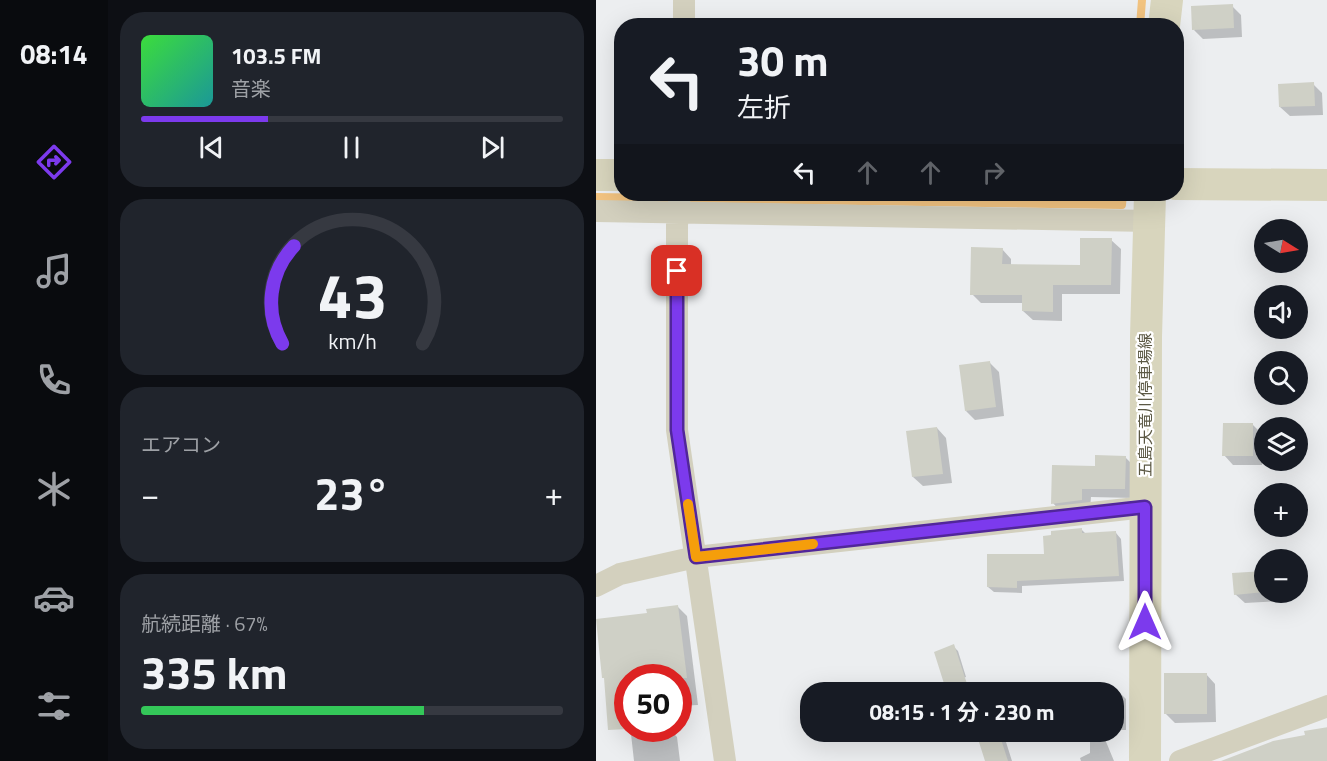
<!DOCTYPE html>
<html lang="ja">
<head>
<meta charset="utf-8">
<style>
  body { margin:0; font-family:"Titillium Web","Noto Sans JP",sans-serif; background:#20242c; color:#f1f3f6; height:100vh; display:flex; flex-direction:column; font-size:22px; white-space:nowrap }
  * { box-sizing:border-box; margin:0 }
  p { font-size:20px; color:#9ea1a6 }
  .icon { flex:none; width:33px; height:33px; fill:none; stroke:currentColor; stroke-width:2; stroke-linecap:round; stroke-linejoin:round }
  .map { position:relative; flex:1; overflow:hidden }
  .side { display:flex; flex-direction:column; gap:12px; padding:12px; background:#0d0f14; width:488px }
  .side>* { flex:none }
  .guide { position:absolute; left:18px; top:18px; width:570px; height:183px; border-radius:24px; box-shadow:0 6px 24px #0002; background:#171b24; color:#f1f3f6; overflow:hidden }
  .needle { width:39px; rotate:101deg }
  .fabs { position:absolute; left:658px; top:219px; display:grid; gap:12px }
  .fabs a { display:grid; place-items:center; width:54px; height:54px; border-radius:50%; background:#171b24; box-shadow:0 6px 24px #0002; font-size:30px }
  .speed { position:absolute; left:18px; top:664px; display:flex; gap:12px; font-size:30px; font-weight:700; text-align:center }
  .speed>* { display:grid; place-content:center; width:78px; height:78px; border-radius:50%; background:#171b24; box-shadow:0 6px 24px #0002; line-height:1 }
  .speed .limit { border:9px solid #d22; background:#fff; color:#111 }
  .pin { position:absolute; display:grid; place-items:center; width:51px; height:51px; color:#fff; margin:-26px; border-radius:12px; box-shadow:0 3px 9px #0006 }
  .me { position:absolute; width:66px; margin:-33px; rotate:0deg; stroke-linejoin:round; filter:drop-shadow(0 0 4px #0008) }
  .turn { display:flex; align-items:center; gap:21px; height:126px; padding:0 24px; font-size:27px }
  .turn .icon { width:78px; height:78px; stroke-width:2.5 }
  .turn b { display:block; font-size:42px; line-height:51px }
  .lanes { display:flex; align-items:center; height:57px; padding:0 24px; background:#0003; justify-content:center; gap:30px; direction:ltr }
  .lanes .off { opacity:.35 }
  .big { font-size:45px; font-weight:700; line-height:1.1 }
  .side .card { flex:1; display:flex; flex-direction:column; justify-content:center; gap:9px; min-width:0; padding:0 21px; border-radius:24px; background:#20242c }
  .side .dial { align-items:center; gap:0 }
  .dial svg { height:156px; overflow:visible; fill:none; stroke:#363941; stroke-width:7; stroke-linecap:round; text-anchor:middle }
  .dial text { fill:#f1f3f6; stroke:none }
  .song { display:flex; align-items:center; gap:18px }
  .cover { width:72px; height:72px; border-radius:9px; background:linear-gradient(135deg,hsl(120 70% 55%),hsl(180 70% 35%)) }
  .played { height:6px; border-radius:3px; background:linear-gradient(90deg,#7c3aed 30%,#363941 30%) }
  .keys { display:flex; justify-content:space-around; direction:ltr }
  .heat { display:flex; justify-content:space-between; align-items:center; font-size:33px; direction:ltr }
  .charge { height:9px; border-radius:4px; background:linear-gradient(90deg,#34c759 67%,#363941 0) }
  .trip { position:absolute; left:204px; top:682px; width:324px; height:60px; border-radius:24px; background:#171b24; box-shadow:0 6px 24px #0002; font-weight:700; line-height:60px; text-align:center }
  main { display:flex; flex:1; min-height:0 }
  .tabs { display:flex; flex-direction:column; width:108px; justify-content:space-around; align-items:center; background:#090b0e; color:#9ea1a6 }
  .tabs .icon { width:42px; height:42px }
  .tabs .active { color:#7c3aed }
  .tabs b { font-size:27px; color:#f1f3f6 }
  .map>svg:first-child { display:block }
</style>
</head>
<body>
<main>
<nav class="tabs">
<b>08:14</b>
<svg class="icon active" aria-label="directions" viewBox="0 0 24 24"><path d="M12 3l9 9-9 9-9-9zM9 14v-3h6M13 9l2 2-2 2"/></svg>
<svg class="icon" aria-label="music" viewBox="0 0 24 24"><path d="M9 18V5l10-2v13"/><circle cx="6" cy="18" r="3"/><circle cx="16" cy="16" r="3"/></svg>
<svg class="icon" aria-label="phone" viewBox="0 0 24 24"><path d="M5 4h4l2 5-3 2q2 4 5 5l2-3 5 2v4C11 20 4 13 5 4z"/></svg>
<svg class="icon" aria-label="climate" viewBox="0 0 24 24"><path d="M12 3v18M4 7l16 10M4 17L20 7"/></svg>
<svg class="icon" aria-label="car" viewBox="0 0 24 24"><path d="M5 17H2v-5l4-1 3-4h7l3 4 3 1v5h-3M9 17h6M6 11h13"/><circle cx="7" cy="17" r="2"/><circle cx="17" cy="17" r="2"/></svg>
<svg class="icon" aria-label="filters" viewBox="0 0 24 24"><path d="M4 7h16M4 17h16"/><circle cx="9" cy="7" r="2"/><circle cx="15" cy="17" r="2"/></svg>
</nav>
<section class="side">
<div class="card">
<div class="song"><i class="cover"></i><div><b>103.5 FM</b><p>音楽</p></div></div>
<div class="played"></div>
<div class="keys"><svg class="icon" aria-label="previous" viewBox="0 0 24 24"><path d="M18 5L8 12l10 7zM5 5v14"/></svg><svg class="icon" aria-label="pause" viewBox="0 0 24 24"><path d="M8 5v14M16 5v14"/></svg><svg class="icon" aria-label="next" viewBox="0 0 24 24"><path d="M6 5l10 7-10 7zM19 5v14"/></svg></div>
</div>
<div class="card dial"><svg viewBox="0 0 100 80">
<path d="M14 69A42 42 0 1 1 86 69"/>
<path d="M14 69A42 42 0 0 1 20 19" stroke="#7c3aed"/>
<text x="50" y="56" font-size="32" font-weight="700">43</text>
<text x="50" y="72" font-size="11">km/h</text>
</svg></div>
<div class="card"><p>エアコン</p>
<div class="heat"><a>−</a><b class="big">23°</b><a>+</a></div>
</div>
<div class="card"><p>航続距離 · 67%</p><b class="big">335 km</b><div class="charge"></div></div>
</section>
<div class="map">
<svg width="732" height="761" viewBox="0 0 732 761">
  <rect width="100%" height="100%" fill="#eceef0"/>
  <path fill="#0003" d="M636,6L645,15L646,37L607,39L598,30Z
    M717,84L726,93L727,115L694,116L684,107Z
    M515,240L525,249L524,294H466V321L437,320L427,311V303H385L376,294L406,249L415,259V266L485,267Z
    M393,362L403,372L408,416L379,420L370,411Z
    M656,424L666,434V465H637L628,455Z
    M341,428L350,438L356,483L327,486L317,477Z
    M529,457L538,466V498L495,497L494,509L466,513L457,503L500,467Z
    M485,529L491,535L520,533L525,539L528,581L426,586V593L398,592L392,587L450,556Z
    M669,572V592H685L686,601L649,603L639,594Z
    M81,606L91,616L102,705L82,706V678H32L53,615Z
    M357,646L362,651L370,677L352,683Z
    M610,674L619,684L620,722L579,723L569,713Z
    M495,692H523L530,699V730H518V693Z
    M66,729H73L81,737L84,761H38L35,734Z
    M494,732H506L518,761H485L484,758L494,753Z
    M402,734L410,742L416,761H391Z"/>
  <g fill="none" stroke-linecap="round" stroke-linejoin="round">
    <path stroke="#f2c380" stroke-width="8" d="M544,26L546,0
      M0,197L526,205L527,194"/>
  </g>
  <path fill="#cfd0c6" d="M637,4L638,28L596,30L595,6Z
    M718,82L719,106L683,107L682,84Z
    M484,238H516L515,285H457V312L426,311V295H374L375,247L407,248L406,264L484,265Z
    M394,361L400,407L369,411L363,365Z
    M627,423H657V456H626Z
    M341,427L347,474L316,477L310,431Z
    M499,455L530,456L529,489H486V500L455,504L456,465L499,466Z
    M486,528V533L520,531L523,576L421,581V588L391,587V554H448L447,536L455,535V531Z
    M669,571V592L638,595L636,573Z
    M82,605L91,678H32V729L12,730L8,678H6L0,619L51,613L50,609Z
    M358,644L374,693H351L338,652Z
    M568,673H611V714H568Z
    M732,727V761H625L677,741L709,735L708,731Z
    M403,733L412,761H389L382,739Z"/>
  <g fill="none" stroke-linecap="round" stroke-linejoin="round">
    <path stroke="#d3d0be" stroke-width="22" d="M88,26V0
      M84,194L81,225V430L129,761
      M0,211L553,221
      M0,586L24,574L100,557L549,507
      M584,761L732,706"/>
    <path stroke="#d8d5bd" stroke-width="32" d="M568,26L571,0
      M0,175H26
      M580,184L732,185
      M549,761L550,337L554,194"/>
  </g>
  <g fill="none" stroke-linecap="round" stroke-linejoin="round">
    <g stroke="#51269a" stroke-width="15">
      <path id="route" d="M81,271V430L100,557L549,507V622"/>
    </g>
    <use href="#route" stroke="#7c3aed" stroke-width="10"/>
    <path stroke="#f59e0b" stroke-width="10" d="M92,504L100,557L217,544"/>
  </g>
  <g text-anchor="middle" stroke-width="4.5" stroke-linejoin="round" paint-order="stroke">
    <g font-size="16" fill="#5b5844" stroke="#fff">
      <text transform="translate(549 405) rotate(-90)" y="6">五島天竜川停車場線</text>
    </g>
  </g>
</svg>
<div class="fabs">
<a><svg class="needle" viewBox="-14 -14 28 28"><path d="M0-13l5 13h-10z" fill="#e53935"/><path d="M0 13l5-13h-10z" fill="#9ea1a6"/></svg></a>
<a><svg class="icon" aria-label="sound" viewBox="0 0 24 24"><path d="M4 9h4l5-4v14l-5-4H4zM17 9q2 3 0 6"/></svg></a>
<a><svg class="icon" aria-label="search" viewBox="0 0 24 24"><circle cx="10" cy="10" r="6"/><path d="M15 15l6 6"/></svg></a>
<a><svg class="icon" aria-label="layers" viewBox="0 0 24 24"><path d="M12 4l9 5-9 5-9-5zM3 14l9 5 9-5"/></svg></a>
<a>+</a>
<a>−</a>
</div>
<div class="speed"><div class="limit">50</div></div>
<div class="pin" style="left:81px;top:271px;background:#d93025"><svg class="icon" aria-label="arrive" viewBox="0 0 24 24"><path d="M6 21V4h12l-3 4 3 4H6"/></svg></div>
<svg class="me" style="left:549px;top:622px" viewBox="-20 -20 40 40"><path d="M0-17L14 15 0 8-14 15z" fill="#7c3aed" stroke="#fff" stroke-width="4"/></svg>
<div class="trip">08:15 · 1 分 · 230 m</div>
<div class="guide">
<div class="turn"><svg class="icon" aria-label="left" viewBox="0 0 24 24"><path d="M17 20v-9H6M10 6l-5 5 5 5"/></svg><div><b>30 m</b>左折</div></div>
<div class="lanes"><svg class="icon" aria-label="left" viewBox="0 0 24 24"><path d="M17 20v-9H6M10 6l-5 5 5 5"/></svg><svg class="icon off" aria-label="ahead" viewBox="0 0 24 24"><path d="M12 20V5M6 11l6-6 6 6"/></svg><svg class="icon off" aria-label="ahead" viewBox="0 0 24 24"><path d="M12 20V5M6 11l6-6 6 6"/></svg><svg class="icon off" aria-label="right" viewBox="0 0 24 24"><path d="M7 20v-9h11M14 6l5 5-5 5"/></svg></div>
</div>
</div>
</main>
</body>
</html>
